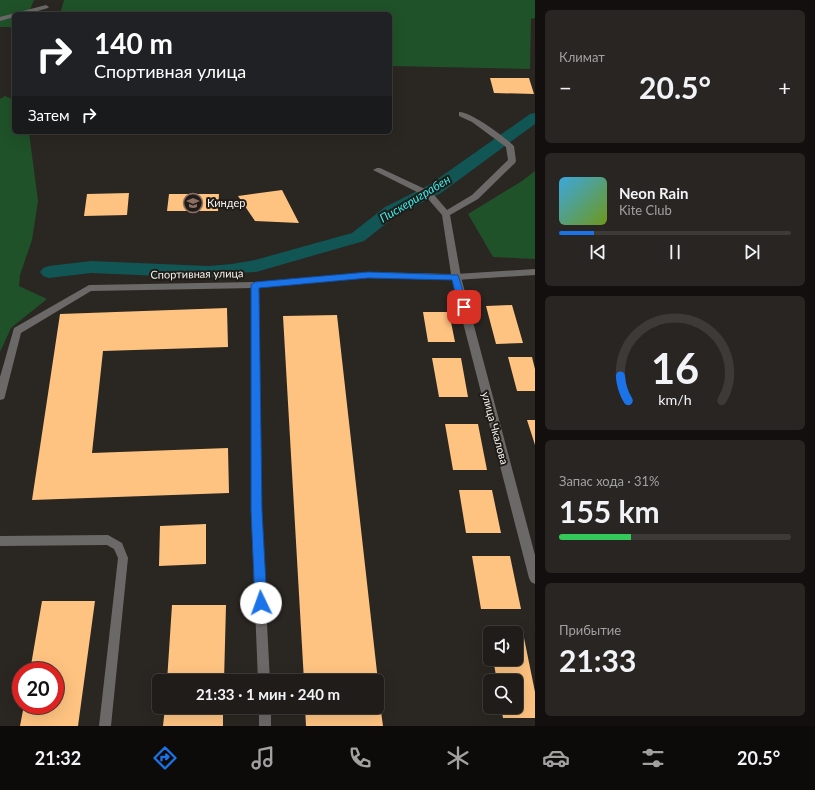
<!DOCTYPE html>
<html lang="ru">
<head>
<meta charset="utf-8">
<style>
  body { margin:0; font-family:Lato,sans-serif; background:#282522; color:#f1f3f6; height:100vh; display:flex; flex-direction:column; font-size:15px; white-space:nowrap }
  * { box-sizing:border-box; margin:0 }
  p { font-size:13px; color:#a2a1a2 }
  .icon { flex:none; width:22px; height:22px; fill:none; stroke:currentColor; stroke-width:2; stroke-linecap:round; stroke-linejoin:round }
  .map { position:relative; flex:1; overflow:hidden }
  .panel { display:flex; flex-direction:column; gap:10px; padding:10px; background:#120f0e; width:280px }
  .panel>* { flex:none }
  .guide { position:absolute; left:12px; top:12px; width:380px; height:122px; border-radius:6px; box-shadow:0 4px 16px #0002,0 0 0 1px #3d3a38; background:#202124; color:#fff; overflow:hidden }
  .tools { position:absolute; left:483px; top:626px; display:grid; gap:8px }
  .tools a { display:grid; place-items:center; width:40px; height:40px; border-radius:6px; background:#201c19; box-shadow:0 4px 16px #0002,0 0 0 1px #3d3a38; font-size:20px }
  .speed { position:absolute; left:12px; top:662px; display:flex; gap:8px; font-size:20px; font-weight:700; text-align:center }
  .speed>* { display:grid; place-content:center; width:52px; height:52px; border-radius:50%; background:#201c19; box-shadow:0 4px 16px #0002,0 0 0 1px #3d3a38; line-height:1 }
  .speed .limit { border:6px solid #d22; background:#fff; color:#111 }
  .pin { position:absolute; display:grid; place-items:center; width:34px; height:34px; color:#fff; margin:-17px; border-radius:8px; box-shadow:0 2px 6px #0006 }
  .me { position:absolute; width:44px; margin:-22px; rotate:357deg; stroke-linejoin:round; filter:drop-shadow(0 0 3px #0008) }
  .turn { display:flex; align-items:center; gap:14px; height:84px; padding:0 16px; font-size:18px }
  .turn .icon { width:52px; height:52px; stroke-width:2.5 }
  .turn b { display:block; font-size:28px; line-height:34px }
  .then { display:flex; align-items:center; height:38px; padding:0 16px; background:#0003; gap:8px; font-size:15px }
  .big { font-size:30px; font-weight:700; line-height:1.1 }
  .panel .card { flex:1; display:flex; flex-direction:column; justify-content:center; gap:6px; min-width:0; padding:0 14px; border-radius:6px; background:#282522 }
  .panel .dial { align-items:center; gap:0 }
  .dial svg { height:104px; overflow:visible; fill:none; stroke:#3d3a38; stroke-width:7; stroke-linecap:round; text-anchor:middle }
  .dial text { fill:#f1f3f6; stroke:none }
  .song { display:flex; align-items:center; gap:12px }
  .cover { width:48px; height:48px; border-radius:6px; background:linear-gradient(135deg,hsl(200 70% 55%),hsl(80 70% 35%)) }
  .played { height:4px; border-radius:2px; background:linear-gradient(90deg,#1a73e8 15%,#3d3a38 15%) }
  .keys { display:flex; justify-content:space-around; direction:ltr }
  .heat { display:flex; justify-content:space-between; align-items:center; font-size:22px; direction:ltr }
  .charge { height:6px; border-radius:3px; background:linear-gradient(90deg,#34c759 31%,#3d3a38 0) }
  .trip { position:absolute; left:152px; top:674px; width:232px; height:40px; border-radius:6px; background:#201c19; box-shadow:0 4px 16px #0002,0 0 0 1px #3d3a38; font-weight:700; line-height:40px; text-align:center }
  .tabs { display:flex; height:64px; justify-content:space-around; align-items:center; background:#0d0b0a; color:#a2a1a2 }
  .tabs .icon { width:28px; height:28px }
  .tabs .active { color:#1a73e8 }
  .tabs b { font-size:18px; color:#f1f3f6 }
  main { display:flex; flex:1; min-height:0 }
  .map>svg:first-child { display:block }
</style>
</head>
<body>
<main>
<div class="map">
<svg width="535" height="726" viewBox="0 0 535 726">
  <rect width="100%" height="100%" fill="#2a2621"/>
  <path fill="#1f5229" d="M0,0H34L28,14H14V27H0Z
    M64,0H535V18L531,19L530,69L390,66V14H60Z
    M5,96L12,99L14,102V132H29L38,201L32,240L20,275L19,286L47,299L11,328L0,352V99Z
    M535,171V259L493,257L468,214L522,181Z"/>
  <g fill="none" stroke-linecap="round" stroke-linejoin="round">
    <path fill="#155" fill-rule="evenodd" d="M535,113V124L441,193L397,215L364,241L256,272L234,273L208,278L91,273L49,278L43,276L40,272L43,268L49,266L91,261L208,266L232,264L255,260L352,233L385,207L429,185L530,114Z"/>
  </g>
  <path fill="#fec381" d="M490,78H529L534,94L494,93Z
    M282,190L299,223L255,221L238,196Z
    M129,193L127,215L84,216L87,194Z
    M169,194H219L218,211H167Z
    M512,305L523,343L496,344L486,306Z
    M227,308L228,347L103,351L92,453L228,448L229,493L32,500L60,314Z
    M423,312H449L455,342H428Z
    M337,315L378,681H304L283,316Z
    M508,357H532L535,369V391H517Z
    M432,358H461L468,397H439Z
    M527,420H535V445Z
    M445,424H478L487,470H453Z
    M459,490H492L501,533H466Z
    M206,524V564L159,566L160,526Z
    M472,556H510L521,609H481Z
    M42,601H95L78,726H20L24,705H55V671H30Z
    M172,605H226L224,681H167Z
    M516,633H523L535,692V718H503L501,707H516V681H497L493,659H516Z
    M377,682L383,726H306L305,707H377Z
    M165,707H223V726H163Z"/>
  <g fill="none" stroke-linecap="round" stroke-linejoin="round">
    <path fill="#6b6967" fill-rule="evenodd" d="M535,269V275L456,280L452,277L456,274Z
      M255,282L259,285L261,510L270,681H258L251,510V285Z
      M108,535L122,543L128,558L111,726H99L118,558L114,549L107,545L0,546V536Z
      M259,707H271V726H259Z"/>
    <path fill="#6b6967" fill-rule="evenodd" d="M46,5L49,7L48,8L27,14H14V17L0,21V17Z
      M459,112C470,111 506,138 514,146L516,161L515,163L478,199L450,215L461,277L535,555V584L531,582L529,578L452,280L368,278L255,288L91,291L21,333L5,396L4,399L0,400V377L14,328L89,285L255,282L368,272L451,274L442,215L429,200L419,193L373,170L377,168H380L425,189L435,196L447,210L472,195L508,160L506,147L472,122L459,116Z"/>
  </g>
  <path fill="#1a73e8" stroke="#114b97" d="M368,272L458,275L468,307L464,310L459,307L452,280L368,278L259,288L262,510L267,603L265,606L261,608L257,606L255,603L251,510V285L255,282Z"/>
  <defs>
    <g id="school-ring" transform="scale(1)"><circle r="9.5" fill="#201c18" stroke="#8d6e63" stroke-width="1.5"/><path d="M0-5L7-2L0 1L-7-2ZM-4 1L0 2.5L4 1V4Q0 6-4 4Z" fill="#8d6e63"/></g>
  </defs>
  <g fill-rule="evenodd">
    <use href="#school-ring" x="193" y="203"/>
  </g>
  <g text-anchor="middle" stroke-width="4" stroke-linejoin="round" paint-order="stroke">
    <g font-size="11" fill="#f5f2ef" stroke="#201c18" text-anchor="start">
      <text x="207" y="207">Киндер</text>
    </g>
    <g font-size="11" fill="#f5f2ef" stroke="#201c18">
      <text transform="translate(197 274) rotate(-1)" y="4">Спортивная улица</text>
      <text transform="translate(495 428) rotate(75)" y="4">улица Чкалова</text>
    </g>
    <g font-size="12" font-style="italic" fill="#37eced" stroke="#201c18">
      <text transform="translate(415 199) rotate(-31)" y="4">Пискериграбен</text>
    </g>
  </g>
</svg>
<div class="tools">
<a><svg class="icon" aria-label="sound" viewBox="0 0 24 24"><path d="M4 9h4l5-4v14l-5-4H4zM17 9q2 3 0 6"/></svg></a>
<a><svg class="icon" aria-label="search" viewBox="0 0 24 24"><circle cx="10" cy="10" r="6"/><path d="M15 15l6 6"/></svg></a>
</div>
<div class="speed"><div class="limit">20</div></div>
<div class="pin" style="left:464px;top:307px;background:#d93025"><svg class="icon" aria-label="arrive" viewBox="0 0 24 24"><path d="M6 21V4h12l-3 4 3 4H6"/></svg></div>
<svg class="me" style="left:261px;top:603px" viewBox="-20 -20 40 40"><circle r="19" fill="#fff"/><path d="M0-13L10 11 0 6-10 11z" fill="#1a73e8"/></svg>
<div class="trip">21:33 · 1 мин · 240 m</div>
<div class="guide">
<div class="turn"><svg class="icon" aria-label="right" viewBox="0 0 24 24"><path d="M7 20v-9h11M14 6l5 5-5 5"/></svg><div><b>140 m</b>Спортивная улица</div></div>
<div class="then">Затем<svg class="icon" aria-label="right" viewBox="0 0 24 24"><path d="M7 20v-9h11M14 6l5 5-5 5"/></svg></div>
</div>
</div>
<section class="panel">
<div class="card"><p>Климат</p>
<div class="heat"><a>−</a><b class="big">20.5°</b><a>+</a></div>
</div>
<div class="card">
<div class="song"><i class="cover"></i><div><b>Neon Rain</b><p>Kite Club</p></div></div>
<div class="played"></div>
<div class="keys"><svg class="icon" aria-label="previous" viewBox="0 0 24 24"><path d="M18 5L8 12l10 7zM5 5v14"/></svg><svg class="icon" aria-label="pause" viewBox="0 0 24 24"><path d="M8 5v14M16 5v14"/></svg><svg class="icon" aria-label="next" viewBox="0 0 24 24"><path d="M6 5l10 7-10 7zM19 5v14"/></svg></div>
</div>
<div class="card dial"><svg viewBox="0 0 100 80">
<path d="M14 69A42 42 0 1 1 86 69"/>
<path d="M14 69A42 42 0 0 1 8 50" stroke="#1a73e8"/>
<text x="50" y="56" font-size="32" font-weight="700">16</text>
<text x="50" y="72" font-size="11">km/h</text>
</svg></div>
<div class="card"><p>Запас хода · 31%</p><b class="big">155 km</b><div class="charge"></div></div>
<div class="card"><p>Прибытие</p><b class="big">21:33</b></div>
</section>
</main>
<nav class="tabs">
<b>21:32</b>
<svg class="icon active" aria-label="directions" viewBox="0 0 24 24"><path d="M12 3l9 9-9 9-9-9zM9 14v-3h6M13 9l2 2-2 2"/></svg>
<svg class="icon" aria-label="music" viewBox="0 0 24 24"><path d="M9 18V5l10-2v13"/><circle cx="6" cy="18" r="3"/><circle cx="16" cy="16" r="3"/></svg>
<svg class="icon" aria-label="phone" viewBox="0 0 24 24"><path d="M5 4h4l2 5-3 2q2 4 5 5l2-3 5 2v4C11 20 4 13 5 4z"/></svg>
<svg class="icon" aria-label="climate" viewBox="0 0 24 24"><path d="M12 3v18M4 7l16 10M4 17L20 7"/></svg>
<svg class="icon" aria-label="car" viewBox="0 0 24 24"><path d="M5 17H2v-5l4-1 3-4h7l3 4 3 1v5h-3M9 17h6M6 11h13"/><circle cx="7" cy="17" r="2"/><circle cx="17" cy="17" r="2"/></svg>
<svg class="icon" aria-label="filters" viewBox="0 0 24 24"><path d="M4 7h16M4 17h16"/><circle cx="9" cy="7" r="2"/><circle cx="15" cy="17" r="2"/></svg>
<b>20.5°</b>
</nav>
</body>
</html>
